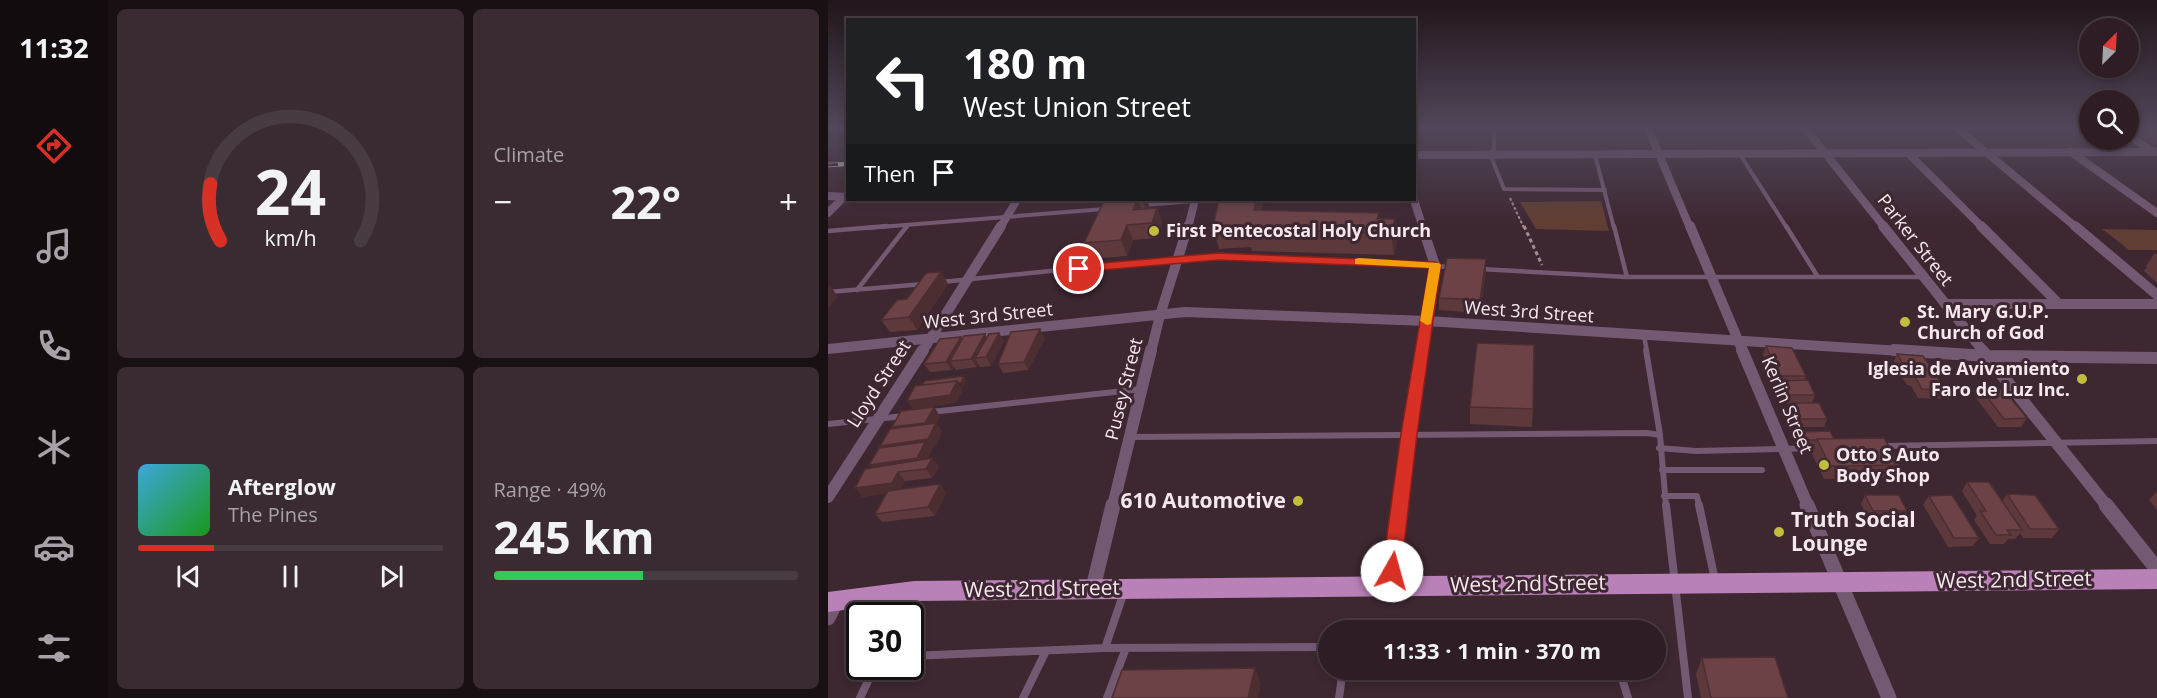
<!DOCTYPE html>
<html lang="en">
<head>
<meta charset="utf-8">
<style>
  body { margin:0; font-family:"Open Sans",sans-serif; background:#3a2a32; color:#f1f3f6; height:100vh; display:flex; flex-direction:column; font-size:22px; white-space:nowrap }
  * { box-sizing:border-box; margin:0 }
  p { font-size:20px; color:#a7a2a7 }
  .icon { flex:none; width:33px; height:33px; fill:none; stroke:currentColor; stroke-width:2; stroke-linecap:round; stroke-linejoin:round }
  .map { position:relative; flex:1; overflow:hidden }
  .drawer { display:flex; flex-direction:column; gap:9px; padding:9px; background:#191014; width:720px }
  .drawer>* { flex:none }
  .top-card { position:absolute; left:18px; top:18px; width:570px; height:183px; border-radius:0px; box-shadow:0 3px 9px #0003,0 0 0 2px #493b42; background:#202124; color:#fff; overflow:hidden }
  .needle { width:39px; rotate:24deg }
  .tools { position:absolute; left:1251px; top:18px; display:grid; gap:12px }
  .tools a { display:grid; place-items:center; width:60px; height:60px; border-radius:50%; background:#2e1d25; box-shadow:0 3px 9px #0003,0 0 0 2px #493b42; font-size:30px }
  .speed { position:absolute; left:18px; top:602px; display:flex; gap:12px; font-size:30px; font-weight:700; text-align:center }
  .speed>* { display:grid; place-content:center; width:78px; height:78px; border-radius:50%; background:#2e1d25; box-shadow:0 3px 9px #0003,0 0 0 2px #493b42; line-height:1 }
  .speed .limit { border:3px solid #111; border-radius:9px; background:#fff; color:#111 }
  .pin { position:absolute; display:grid; place-items:center; width:51px; height:51px; color:#fff; margin:-26px; border:3px solid #fff; border-radius:50%; box-shadow:0 2px 6px #0007 }
  .me { position:absolute; width:66px; margin:-33px; rotate:7deg; stroke-linejoin:round; filter:drop-shadow(0 0 4px #0008) }
  .turn { display:flex; align-items:center; gap:21px; height:126px; padding:0 18px; font-size:27px }
  .turn .icon { width:78px; height:78px; stroke-width:2.5 }
  .turn b { display:block; font-size:42px; line-height:51px }
  .then { display:flex; align-items:center; height:57px; padding:0 18px; background:#0003; gap:12px; font-size:22px }
  .big { font-size:45px; font-weight:700; line-height:1.1 }
  .drawer .card { flex:1; display:flex; flex-direction:column; justify-content:center; gap:9px; min-width:0; padding:0 21px; border-radius:9px; background:#3a2a32 }
  .drawer .dial { align-items:center; gap:0 }
  .dial svg { height:156px; overflow:visible; fill:none; stroke:#493b42; stroke-width:7; stroke-linecap:round; text-anchor:middle }
  .dial text { fill:#f1f3f6; stroke:none }
  .song { display:flex; align-items:center; gap:18px }
  .cover { width:72px; height:72px; border-radius:9px; background:linear-gradient(135deg,hsl(200 70% 55%),hsl(120 70% 35%)) }
  .played { height:6px; border-radius:3px; background:linear-gradient(90deg,#d93025 25%,#493b42 25%) }
  .keys { display:flex; justify-content:space-around; direction:ltr }
  .heat { display:flex; justify-content:space-between; align-items:center; font-size:33px; direction:ltr }
  .charge { height:9px; border-radius:4px; background:linear-gradient(90deg,#34c759 49%,#493b42 0) }
  .drawer .tiles { flex:1; display:grid; gap:9px; grid-template-columns:repeat(2,1fr) }
  .trip { position:absolute; left:490px; top:620px; width:348px; height:60px; border-radius:30px; background:#2e1d25; box-shadow:0 3px 9px #0003,0 0 0 2px #493b42; font-weight:700; line-height:60px; text-align:center }
  main { display:flex; flex:1; min-height:0 }
  .dock { display:flex; flex-direction:column; width:108px; justify-content:space-around; align-items:center; background:#120c0f; color:#a7a2a7 }
  .dock .icon { width:42px; height:42px }
  .dock .on { color:#d93025 }
  .dock b { font-size:27px; color:#f1f3f6 }
  .map>svg:first-child { display:block }
</style>
</head>
<body>
<main>
<nav class="dock">
<b>11:32</b>
<svg class="icon on" aria-label="directions" viewBox="0 0 24 24"><path d="M12 3l9 9-9 9-9-9zM9 14v-3h6M13 9l2 2-2 2"/></svg>
<svg class="icon" aria-label="music" viewBox="0 0 24 24"><path d="M9 18V5l10-2v13"/><circle cx="6" cy="18" r="3"/><circle cx="16" cy="16" r="3"/></svg>
<svg class="icon" aria-label="phone" viewBox="0 0 24 24"><path d="M5 4h4l2 5-3 2q2 4 5 5l2-3 5 2v4C11 20 4 13 5 4z"/></svg>
<svg class="icon" aria-label="climate" viewBox="0 0 24 24"><path d="M12 3v18M4 7l16 10M4 17L20 7"/></svg>
<svg class="icon" aria-label="car" viewBox="0 0 24 24"><path d="M5 17H2v-5l4-1 3-4h7l3 4 3 1v5h-3M9 17h6M6 11h13"/><circle cx="7" cy="17" r="2"/><circle cx="17" cy="17" r="2"/></svg>
<svg class="icon" aria-label="filters" viewBox="0 0 24 24"><path d="M4 7h16M4 17h16"/><circle cx="9" cy="7" r="2"/><circle cx="15" cy="17" r="2"/></svg>
</nav>
<section class="drawer">
<div class="tiles">
<div class="card dial"><svg viewBox="0 0 100 80">
<path d="M14 69A42 42 0 1 1 86 69"/>
<path d="M14 69A42 42 0 0 1 9 40" stroke="#d93025"/>
<text x="50" y="56" font-size="32" font-weight="700">24</text>
<text x="50" y="72" font-size="11">km/h</text>
</svg></div>
<div class="card"><p>Climate</p>
<div class="heat"><a>−</a><b class="big">22°</b><a>+</a></div>
</div>
<div class="card">
<div class="song"><i class="cover"></i><div><b>Afterglow</b><p>The Pines</p></div></div>
<div class="played"></div>
<div class="keys"><svg class="icon" aria-label="previous" viewBox="0 0 24 24"><path d="M18 5L8 12l10 7zM5 5v14"/></svg><svg class="icon" aria-label="pause" viewBox="0 0 24 24"><path d="M8 5v14M16 5v14"/></svg><svg class="icon" aria-label="next" viewBox="0 0 24 24"><path d="M6 5l10 7-10 7zM19 5v14"/></svg></div>
</div>
<div class="card"><p>Range · 49%</p><b class="big">245 km</b><div class="charge"></div></div>
</div>
</section>
<div class="map">
<svg width="1329" height="698" viewBox="0 0 1329 698">
  <rect width="100%" height="100%" fill="#3d2731"/>
  <path fill="#603e33" d="M773,201L781,231L708,229L692,202Z
    M1274,229L1329,230V250H1301Z"/>
  <g fill="none" stroke-linecap="round" stroke-linejoin="round">
    <path stroke="#a08e96" stroke-width="2" stroke-dasharray="3 2" stroke-linecap="butt" d="M682,198L696,228"/>
    <path stroke="#a08e96" stroke-width="3" stroke-dasharray="4 3" stroke-linecap="butt" d="M696,226L714,265"/>
    <path stroke="#745973" stroke-width="4" d="M666,129V149L662,154L676,189L777,190
      M911,153L959,228
      M767,155L786,228
      M316,205L366,201
      M40,228L276,209
      M78,228L80,225"/>
    <path stroke="#745973" stroke-width="4.5" d="M786,226L799,277
      M958,226L990,277
      M0,231L59,226
      M251,269L262,245
      M652,269L799,277H1094
      M114,282L352,258L425,257L607,265L622,268
      M29,290L79,226
      M0,292L96,284
      M816,336L819,352"/>
    <path stroke="#745973" stroke-width="6" d="M818,350L832,435L838,506
      M103,412L314,389
      M0,424L76,416
      M303,437L819,433L832,435
      M1055,446L1329,441
      M831,448L868,451L991,448
      M834,470H934
      M836,496H869L871,506"/>
    <path stroke="#745973" stroke-width="8" d="M838,505L860,698
      M871,505L887,580
      M277,648L501,647
      M82,656L277,648L296,592
      M791,669L800,698
      M32,698L47,666
      M195,698L218,651
      M279,698L298,648
      M511,698L515,669"/>
    <path stroke="#745973" stroke-width="8" d="M820,128L862,228
      M977,128L1057,228
      M1129,128L1249,228
      M1300,135L1326,152
      M1243,152L1329,213
      M1080,153L1155,228
      M586,155L1329,152
      M0,196L20,197
      M586,200L595,228
      M0,213L16,197
      M172,228L189,200
      M360,228L367,200"/>
    <path stroke="#745973" stroke-width="10" d="M862,226L915,352
      M1055,226L1156,352
      M1153,226L1231,304
      M1247,226L1329,295
      M1117,304H1329
      M0,349L357,312L599,321L1090,352
      M94,352L173,226
      M323,352L332,315L360,226
      M594,352L607,265L594,226"/>
    <path stroke="#745973" stroke-width="12" d="M914,350L980,506
      M1066,350L1159,356L1329,358
      M1154,350L1279,506
      M0,497L95,350
      M285,506L323,350
      M572,506L594,350"/>
    <path stroke="#745973" stroke-width="15" d="M979,505L1061,698
      M1278,505L1329,569
      M562,586L572,505
      M265,588L285,505
      M0,618L9,600"/>
    <path fill="#b981b7" fill-rule="evenodd" d="M1329,569V589L86,601L0,612V592L86,581Z"/>
    <g stroke="#ddcdd3" stroke-width="4.5">
      <path id="rail" d="M0,165L20,164"/>
    </g>
    <use href="#rail" stroke="#3d2731" stroke-width="3" stroke-dasharray="10" stroke-linecap="butt"/>
  </g>
  <path fill="#5d393c" d="M1306,128H1325L1329,129V145H1327L1304,131Z
    M290,200H319L321,206L320,209L329,208L334,223L329,238L305,240L299,256L262,259L256,243Z
    M391,200H434L435,203L434,210L567,219L569,241L566,255L424,251L423,247L391,249L385,227Z
    M1326,254H1329V283L1316,271L1319,267L1318,266Z
    M658,271L652,313L611,310V298Z
    M113,272L120,284L89,330L62,332L53,320Z
    M171,333L176,341L163,366L152,367L150,364L149,367L128,370L126,367L124,370L102,372L96,364L134,340L159,337Z
    M217,338L200,370L175,373L170,364Z
    M938,346L978,376L977,380L987,395L984,403L999,419L996,427H967L960,412L963,404H957L950,389L952,384H948L935,355Z
    M1069,354L1114,384L1113,386L1116,390L1112,399L1090,398L1083,386L1079,385L1065,363Z
    M1153,389L1199,418L1193,427H1170L1148,398Z
    M106,407L112,416L108,423L114,432L107,447L102,448L104,450L99,459L104,458L111,467L104,478L77,481L72,489L112,484L118,493L107,516L54,522L47,514L58,493L34,497L43,468L54,448L66,429L64,427Z
    M642,407L705,409L704,427L642,424Z
    M973,432L1006,439L1072,465L1065,478L996,479L983,452L987,444L975,445L971,436Z
    M1139,482L1174,501L1179,494L1231,529L1224,538H1195L1192,533L1187,539H1180L1176,544H1162L1146,520L1149,516L1134,491Z
    M1329,491V510L1321,500Z
    M1037,495L1079,511L1074,520H1041L1033,504Z
    M1101,496L1151,538L1145,546L1120,547L1095,505Z
    M874,658L960,698H873L868,674Z"/>
  <path fill="#4c2e31" d="M309,200H310L315,213L310,225L305,210Z
    M314,200H319L321,206L319,213Z
    M428,200H434L435,203L431,229L426,210Z
    M329,208L334,223L329,238L324,223Z
    M567,219L569,241L566,255L563,233Z
    M299,225L305,240L299,256L293,240Z
    M658,259V271L652,313V300Z
    M113,272L120,284L89,330L81,317Z
    M2,285L10,297L0,309V287Z
    M212,329L217,338L200,370L196,362Z
    M171,333L176,341L163,366L158,357Z
    M157,334L162,343L147,358L150,364L149,367L143,359Z
    M133,337L138,345L122,361L126,367L124,370L118,362Z
    M136,376L139,380L135,388L133,383Z
    M129,381L135,390L128,403L85,410L79,401Z
    M106,407L112,416L104,432L97,423Z
    M108,423L114,432L107,447L102,448L104,450L95,467L48,474L41,465L59,455L52,446Z
    M104,458L111,467L104,478L98,469Z
    M70,472L77,481L71,491L34,497L27,488Z
    M112,484L118,493L107,516L100,507Z
    M427,668L433,684L430,698H420Z"/>
  <path fill="#6c4246" stroke="#4c2e31" stroke-width="1.5" d="M1315,128H1325L1329,129V136Z
    M290,200H309L305,210L329,208L324,223L299,225L293,240L256,243L276,201Z
    M391,200H428L426,210L551,213L549,219H567L563,233L419,229L422,225L385,227Z
    M619,258L658,259L652,300L611,298Z
    M113,272L81,317L53,320L69,300L79,299L98,273Z
    M212,329L196,362L170,364L183,332Z
    M171,333L158,357L147,358L161,334Z
    M157,334L143,359L122,361L136,336Z
    M133,337L118,362L96,364L112,339Z
    M649,343L706,345L705,409L642,407Z
    M938,346L964,348L978,376H951Z
    M1069,354L1095,356L1114,384H1112L1116,390L1094,389L1087,377H1083Z
    M136,376L133,383H131L129,381L94,385L97,381Z
    M980,380L987,395H960L953,381Z
    M129,381L122,395L79,401L87,386Z
    M1153,389H1175L1199,418L1176,419Z
    M963,403H991L999,419H970Z
    M106,407L97,423L64,427L73,411Z
    M108,423L100,439L52,446L62,429Z
    M1002,431L1006,439H989V440H977L973,432Z
    M1056,438L1072,465L1002,466L989,439Z
    M97,442L89,458L41,465L51,448Z
    M104,458L98,469L70,472L64,483L27,488L37,469Z
    M1139,482H1161L1194,530H1179L1183,535H1168L1152,511H1158Z
    M112,484L100,507L47,514L60,491Z
    M1179,494L1207,495L1231,529H1202Z
    M1037,495H1071L1079,511H1045Z
    M1124,495L1151,538H1126L1101,496Z
    M947,657L960,698H883L874,658Z
    M427,668L420,698H284L294,670Z"/>
  <linearGradient id="sky" x2="0" y2="1"><stop stop-color="#22151b"/><stop offset="0.57" stop-color="#51475a"/><stop offset="1" stop-color="#51475a" stop-opacity="0"/></linearGradient>
  <rect width="1329" height="225" fill="url(#sky)"/>
  <path fill="#d93025" stroke="#8d1f18" stroke-width="1.5" d="M390,253L607,262L613,265L589,434L573,571L570,577L564,579L557,577L554,571L573,434L601,268L390,260L251,272L245,269L251,265Z"/>
  <path fill="#f59e0b" d="M531,258L611,263L613,265L603,324L599,325L592,321L601,268L527,264V259Z"/>
  <g fill="#c2bd3f" stroke="#3d2731" stroke-width="2">
    <circle cx="326" cy="231" r="6"/>
    <circle cx="1077" cy="322" r="6"/>
    <circle cx="1254" cy="379" r="6"/>
    <circle cx="996" cy="465" r="6"/>
    <circle cx="470" cy="501" r="6"/>
    <circle cx="951" cy="532" r="6"/>
  </g>
  <g text-anchor="middle" stroke-width="6" stroke-linejoin="round" paint-order="stroke">
    <g font-size="18" font-weight="bold" fill="#f7e8ee" stroke="#3d2731" text-anchor="start">
      <text x="338" y="237">First Pentecostal Holy Church</text>
      <text x="1089" y="318">St. Mary G.U.P.<tspan x="1089" dy="21">Church of God</tspan></text>
      <text x="1242" y="375" text-anchor="end">Iglesia de Avivamiento<tspan x="1242" dy="21">Faro de Luz Inc.</tspan></text>
      <text x="1008" y="461">Otto S Auto<tspan x="1008" dy="21">Body Shop</tspan></text>
    </g>
    <g font-size="18" fill="#f7e8ee" stroke="#3d2731">
      <text transform="translate(1087 240) rotate(52)" y="6">Parker Street</text>
      <text transform="translate(701 312) rotate(4)" y="6">West 3rd Street</text>
      <text transform="translate(160 316) rotate(-6)" y="6">West 3rd Street</text>
      <text transform="translate(51 384) rotate(-57)" y="6">Lloyd Street</text>
      <text transform="translate(296 389) rotate(-76)" y="6">Pusey Street</text>
      <text transform="translate(959 405) rotate(67)" y="6">Kerlin Street</text>
    </g>
    <g font-size="21" font-weight="bold" fill="#f7e8ee" stroke="#3d2731" text-anchor="end">
      <text x="458" y="508">610 Automotive</text>
      <text x="963" y="527" text-anchor="start">Truth Social<tspan x="963" dy="24">Lounge</tspan></text>
    </g>
    <g font-size="21" fill="#f7e8ee" stroke="#3d2731">
      <text transform="translate(1186 580) rotate(-1)" y="7">West 2nd Street</text>
      <text transform="translate(700 584) rotate(-1)" y="7">West 2nd Street</text>
      <text transform="translate(214 589) rotate(-1)" y="7">West 2nd Street</text>
    </g>
  </g>
</svg>
<div class="tools">
<a><svg class="needle" viewBox="-14 -14 28 28"><path d="M0-13l5 13h-10z" fill="#e53935"/><path d="M0 13l5-13h-10z" fill="#a7a2a7"/></svg></a>
<a><svg class="icon" aria-label="search" viewBox="0 0 24 24"><circle cx="10" cy="10" r="6"/><path d="M15 15l6 6"/></svg></a>
</div>
<div class="speed"><div class="limit">30</div></div>
<div class="pin" style="left:251px;top:269px;background:#d93025"><svg class="icon" aria-label="arrive" viewBox="0 0 24 24"><path d="M6 21V4h12l-3 4 3 4H6"/></svg></div>
<svg class="me" style="left:564px;top:571px" viewBox="-20 -20 40 40"><circle r="19" fill="#fff"/><path d="M0-13L10 11 0 6-10 11z" fill="#d93025"/></svg>
<div class="trip">11:33 · 1 min · 370 m</div>
<div class="top-card">
<div class="turn"><svg class="icon" aria-label="left" viewBox="0 0 24 24"><path d="M17 20v-9H6M10 6l-5 5 5 5"/></svg><div><b>180 m</b>West Union Street</div></div>
<div class="then">Then<svg class="icon" aria-label="arrive" viewBox="0 0 24 24"><path d="M6 21V4h12l-3 4 3 4H6"/></svg></div>
</div>
</div>
</main>
</body>
</html>
